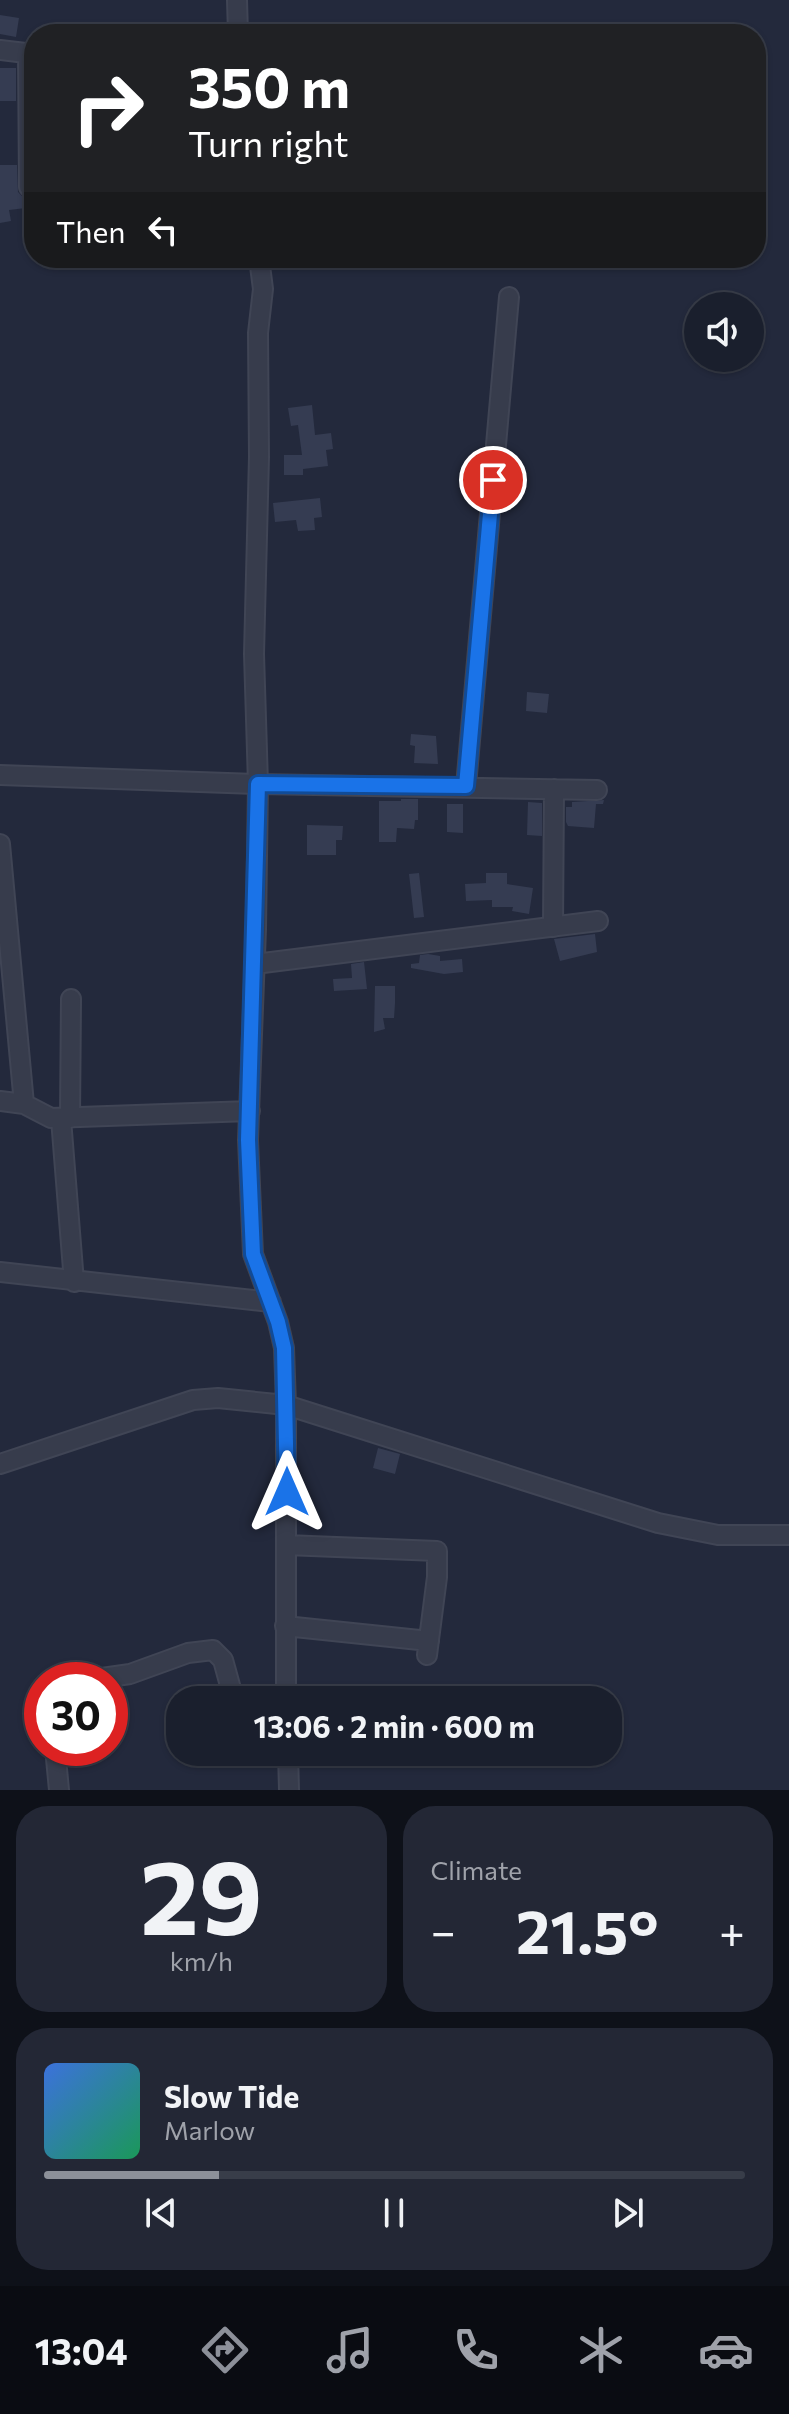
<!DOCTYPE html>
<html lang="en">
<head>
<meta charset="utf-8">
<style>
  body { margin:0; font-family:Commissioner,sans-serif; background:#232735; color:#f1f3f6; height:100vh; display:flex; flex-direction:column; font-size:30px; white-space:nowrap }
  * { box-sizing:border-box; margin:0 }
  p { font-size:26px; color:#9fa2aa }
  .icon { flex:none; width:44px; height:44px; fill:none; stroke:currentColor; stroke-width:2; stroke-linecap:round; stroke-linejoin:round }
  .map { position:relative; height:1790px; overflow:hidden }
  .sheet { display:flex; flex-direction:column; gap:16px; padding:16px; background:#0e1119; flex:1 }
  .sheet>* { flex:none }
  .guide { position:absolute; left:24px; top:24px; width:742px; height:244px; border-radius:32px; box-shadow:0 2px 6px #0004,0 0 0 2px #383d49; background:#202124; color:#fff; overflow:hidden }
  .buttons { position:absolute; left:684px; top:292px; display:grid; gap:16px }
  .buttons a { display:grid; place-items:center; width:80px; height:80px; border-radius:50%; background:#1a1f2d; box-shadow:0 2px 6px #0004,0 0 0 2px #383d49; font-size:40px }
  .speed { position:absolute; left:24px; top:1662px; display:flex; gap:16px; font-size:40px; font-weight:700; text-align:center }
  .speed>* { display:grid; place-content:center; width:104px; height:104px; border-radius:50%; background:#1a1f2d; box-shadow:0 2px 6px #0004,0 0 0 2px #383d49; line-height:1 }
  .speed .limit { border:12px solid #d22; background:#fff; color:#111 }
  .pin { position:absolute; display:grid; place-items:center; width:68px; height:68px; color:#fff; margin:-34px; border:4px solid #fff; border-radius:50%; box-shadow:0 2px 8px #0007 }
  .me { position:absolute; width:88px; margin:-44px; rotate:0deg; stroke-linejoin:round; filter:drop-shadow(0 0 6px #0008) }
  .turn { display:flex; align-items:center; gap:28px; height:168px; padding:0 32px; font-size:36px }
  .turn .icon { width:104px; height:104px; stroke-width:2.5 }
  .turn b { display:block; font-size:56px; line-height:68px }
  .then { display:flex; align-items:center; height:76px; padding:0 32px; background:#0003; gap:16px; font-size:30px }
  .big { font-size:60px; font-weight:700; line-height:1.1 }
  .sheet .widget { flex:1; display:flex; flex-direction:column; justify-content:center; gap:12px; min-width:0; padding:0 28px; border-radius:32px; background:#232735 }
  .sheet .dial { align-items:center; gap:0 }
  .dial b { font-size:104px; line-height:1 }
  .song { display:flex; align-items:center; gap:24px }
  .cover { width:96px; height:96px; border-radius:12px; background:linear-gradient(135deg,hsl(220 70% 55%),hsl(150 70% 35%)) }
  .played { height:8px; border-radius:4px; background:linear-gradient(90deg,#8c9099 25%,#383d49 25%) }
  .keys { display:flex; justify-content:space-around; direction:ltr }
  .heat { display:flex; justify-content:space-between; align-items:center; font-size:44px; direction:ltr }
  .sheet .tiles { flex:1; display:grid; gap:16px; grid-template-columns:1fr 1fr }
  .widget:last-child { grid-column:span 2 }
  .trip { position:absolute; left:166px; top:1686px; width:456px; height:80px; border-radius:32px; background:#1a1f2d; box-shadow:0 2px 6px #0004,0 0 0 2px #383d49; font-weight:700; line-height:80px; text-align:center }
  .tabs { display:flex; height:128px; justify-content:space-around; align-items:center; background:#0a0c12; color:#9fa2aa }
  .tabs .icon { width:56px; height:56px }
  .tabs .current { color:#8c9099 }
  .tabs b { font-size:36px; color:#f1f3f6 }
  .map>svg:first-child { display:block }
</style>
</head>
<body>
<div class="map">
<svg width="789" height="1790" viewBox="0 0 789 1790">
  <rect width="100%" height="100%" fill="#23293c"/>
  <path fill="#353c52" d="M0,15L19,18L16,37L0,34Z
    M0,68H16V101H0Z
    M0,165H17L18,192L24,198H34V207L9,210L11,221L0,223Z
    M312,405L315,435L331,433L333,449L326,450L328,466L303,469V475H284V455H302L298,425L291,426L288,408Z
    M320,498L322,517L314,518L315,530L298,531L296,520L275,522L273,503Z
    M527,692L549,694L547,713L526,711Z
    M411,734L436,736L438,764L414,763L415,746L410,745Z
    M401,799H418V820H415L414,829L397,828L396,842H379V801H401Z
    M604,800L603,804H596L594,828L568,826L566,822V807H572V802Z
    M528,802L542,803V836L527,835Z
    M447,804H463V833L447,832Z
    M307,825L343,826L342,840H336V855H307Z
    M419,873L424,917L414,918L409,874Z
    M486,873H507V884L533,888L529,914L512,911L513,907H492V900L466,901L465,884L486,883Z
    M595,934L597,952L560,961L554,939Z
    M428,954L440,956V961L462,959L463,972L444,974L411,968V964L419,963L420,955Z
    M364,962L367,989L334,991L333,979L352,978L351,964Z
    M375,986H395V1003L394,1018H383L385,1029L374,1032Z
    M378,1448L400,1454L395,1474L373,1468Z"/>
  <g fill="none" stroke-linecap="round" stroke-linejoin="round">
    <g stroke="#404555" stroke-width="22">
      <path id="minor" d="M237,0L238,34
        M0,50L34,54
        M28,54L29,187
        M259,258L263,289L258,333L259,457L254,654L258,784L256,929L248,1140L253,1254L278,1322L284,1348L286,1405L658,1523L718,1535H789
        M0,775L258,784L597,790
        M466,786L509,297
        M0,844L24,1104
        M553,927L554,789
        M255,964L598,921
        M0,1101L24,1104L51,1118L250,1111
        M70,1118L71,999
        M61,1119L74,1282
        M0,1272L271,1302
        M0,1464L193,1400L218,1398L286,1405V1700
        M286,1545L437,1551V1577L427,1655
        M285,1626L429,1641
        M88,1680L130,1674L188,1653L213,1650L223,1660L234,1700
        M55,1748L59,1790
        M288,1752L289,1790"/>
    </g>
    <use href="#minor" stroke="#373c4c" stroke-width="18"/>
  </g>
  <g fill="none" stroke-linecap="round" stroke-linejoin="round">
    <g stroke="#114b97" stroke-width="20">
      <path id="route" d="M287,1492L284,1348L278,1322L253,1254L248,1140L258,784L466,786L493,480"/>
    </g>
    <use href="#route" stroke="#1a73e8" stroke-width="14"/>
  </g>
</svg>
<div class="buttons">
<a><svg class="icon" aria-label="sound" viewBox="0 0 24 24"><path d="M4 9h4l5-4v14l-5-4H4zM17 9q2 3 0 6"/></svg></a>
</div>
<div class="speed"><div class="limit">30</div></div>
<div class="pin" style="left:493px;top:480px;background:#d93025"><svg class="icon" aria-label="arrive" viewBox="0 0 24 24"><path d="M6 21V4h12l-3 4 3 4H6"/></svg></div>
<svg class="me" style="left:287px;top:1492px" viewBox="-20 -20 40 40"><path d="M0-17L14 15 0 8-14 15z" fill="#1a73e8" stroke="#fff" stroke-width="4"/></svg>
<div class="trip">13:06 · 2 min · 600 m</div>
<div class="guide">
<div class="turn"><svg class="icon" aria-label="right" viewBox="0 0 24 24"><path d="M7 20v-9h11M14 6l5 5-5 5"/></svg><div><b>350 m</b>Turn right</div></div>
<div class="then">Then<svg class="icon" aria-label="left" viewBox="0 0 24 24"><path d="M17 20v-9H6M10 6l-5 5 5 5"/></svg></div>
</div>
</div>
<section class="sheet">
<div class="tiles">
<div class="widget dial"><b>29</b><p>km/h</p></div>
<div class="widget"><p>Climate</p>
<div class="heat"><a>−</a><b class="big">21.5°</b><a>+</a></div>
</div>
<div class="widget">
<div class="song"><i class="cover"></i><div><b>Slow Tide</b><p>Marlow</p></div></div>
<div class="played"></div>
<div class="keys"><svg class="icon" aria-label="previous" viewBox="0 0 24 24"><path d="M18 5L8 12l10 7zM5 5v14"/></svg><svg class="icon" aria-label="pause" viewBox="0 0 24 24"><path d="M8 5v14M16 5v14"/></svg><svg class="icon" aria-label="next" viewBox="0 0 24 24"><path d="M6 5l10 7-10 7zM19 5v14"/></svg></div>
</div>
</div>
</section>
<nav class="tabs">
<b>13:04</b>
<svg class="icon current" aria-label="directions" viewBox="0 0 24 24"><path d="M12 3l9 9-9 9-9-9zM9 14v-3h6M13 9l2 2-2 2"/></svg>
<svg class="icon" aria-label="music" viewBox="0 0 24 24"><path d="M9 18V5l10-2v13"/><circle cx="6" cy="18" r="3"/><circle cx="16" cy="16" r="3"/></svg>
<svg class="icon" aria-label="phone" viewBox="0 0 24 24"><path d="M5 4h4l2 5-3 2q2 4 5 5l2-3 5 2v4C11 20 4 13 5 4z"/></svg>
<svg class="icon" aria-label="climate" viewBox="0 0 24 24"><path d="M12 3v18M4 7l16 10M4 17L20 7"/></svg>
<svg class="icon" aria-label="car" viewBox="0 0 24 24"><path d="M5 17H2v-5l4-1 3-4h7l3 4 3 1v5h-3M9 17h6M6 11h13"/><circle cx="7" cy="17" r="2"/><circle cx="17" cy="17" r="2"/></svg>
</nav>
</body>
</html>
